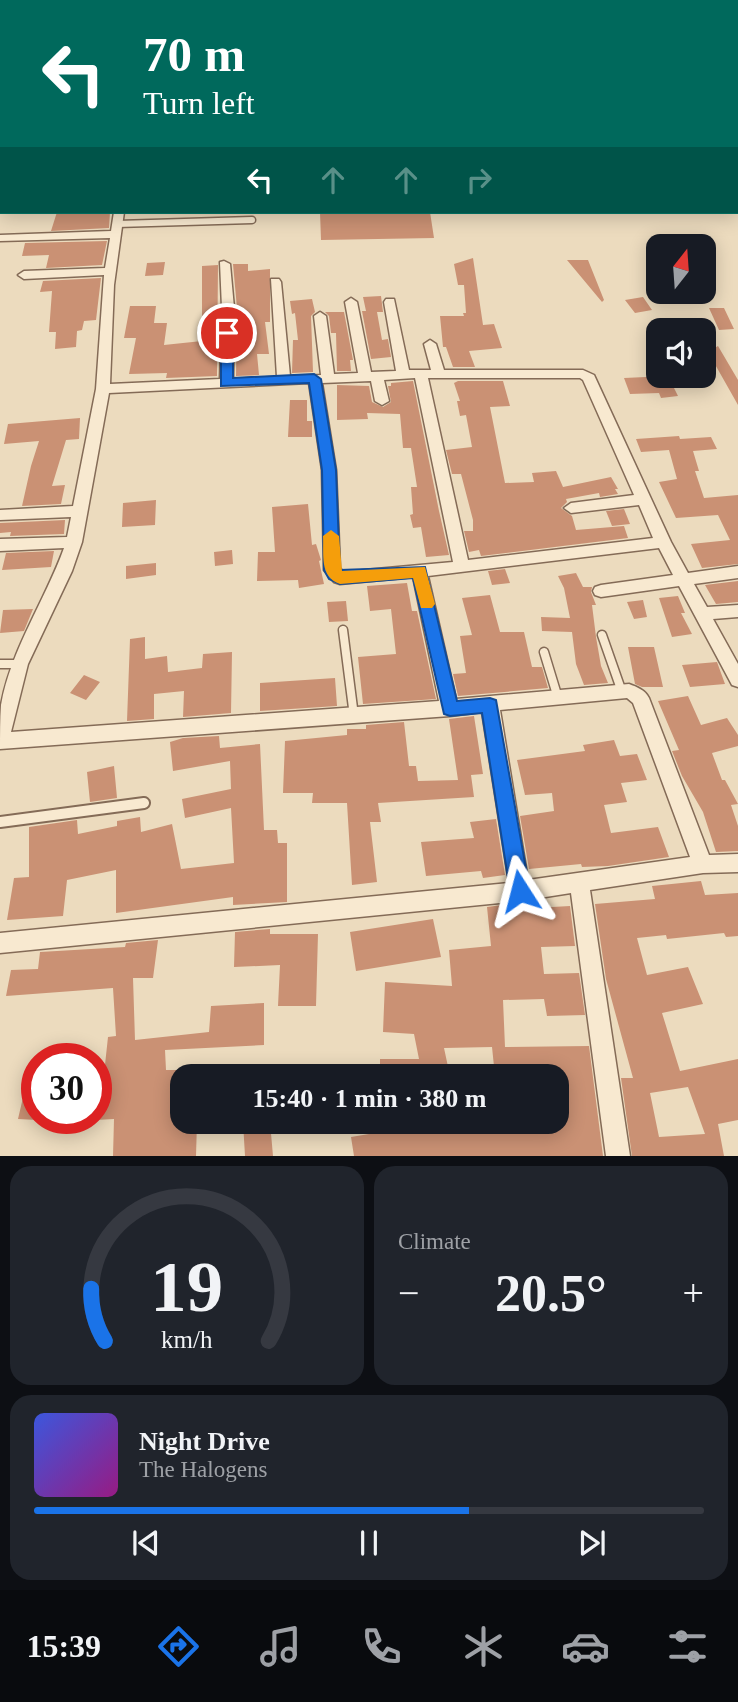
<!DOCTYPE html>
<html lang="en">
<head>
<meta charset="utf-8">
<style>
  body { margin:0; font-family:"Times New Roman",serif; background:#20242c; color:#f1f3f6; height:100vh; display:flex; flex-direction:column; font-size:26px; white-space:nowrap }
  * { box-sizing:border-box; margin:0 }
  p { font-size:23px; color:#9ea1a6 }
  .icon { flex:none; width:38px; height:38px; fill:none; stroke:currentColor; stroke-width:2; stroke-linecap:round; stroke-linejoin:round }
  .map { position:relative; height:1156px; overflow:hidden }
  .details { display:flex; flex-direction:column; gap:10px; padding:10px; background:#0d0f14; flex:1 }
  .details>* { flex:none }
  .banner { position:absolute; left:0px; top:0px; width:738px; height:214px; box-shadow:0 4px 18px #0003; background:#00695c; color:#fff; overflow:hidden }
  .needle { width:46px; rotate:17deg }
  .fabs { position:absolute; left:646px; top:234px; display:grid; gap:14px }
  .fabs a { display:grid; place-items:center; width:70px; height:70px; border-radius:14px; background:#171b24; box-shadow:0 4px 18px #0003; font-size:35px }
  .speed { position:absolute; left:21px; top:1043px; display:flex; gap:14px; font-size:35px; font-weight:700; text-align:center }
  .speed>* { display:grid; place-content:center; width:91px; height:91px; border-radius:50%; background:#171b24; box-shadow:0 4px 18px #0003; line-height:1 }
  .speed .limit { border:10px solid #d22; background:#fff; color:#111 }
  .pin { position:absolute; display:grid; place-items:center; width:60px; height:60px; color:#fff; margin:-30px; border:4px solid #fff; border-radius:50%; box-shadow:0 2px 7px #0007 }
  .me { position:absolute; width:77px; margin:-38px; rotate:351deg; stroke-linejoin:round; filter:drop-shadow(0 0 5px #0008) }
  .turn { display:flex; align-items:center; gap:24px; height:147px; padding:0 28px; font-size:32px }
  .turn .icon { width:91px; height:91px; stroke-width:2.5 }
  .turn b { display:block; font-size:49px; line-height:60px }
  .lanes { display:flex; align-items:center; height:66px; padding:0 28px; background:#0003; justify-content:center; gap:35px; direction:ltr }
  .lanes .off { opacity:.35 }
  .big { font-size:52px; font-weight:800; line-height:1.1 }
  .details .widget { flex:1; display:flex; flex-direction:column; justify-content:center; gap:10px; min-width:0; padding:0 24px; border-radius:21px; background:#20242c }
  .details .dial { align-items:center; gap:0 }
  .dial svg { height:182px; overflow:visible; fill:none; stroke:#363941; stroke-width:7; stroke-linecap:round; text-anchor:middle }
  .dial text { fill:#f1f3f6; stroke:none }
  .song { display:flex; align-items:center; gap:21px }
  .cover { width:84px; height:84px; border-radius:10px; background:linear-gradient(135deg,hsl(230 70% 55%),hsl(310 70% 35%)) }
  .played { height:7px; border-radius:4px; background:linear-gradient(90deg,#1a73e8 65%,#363941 65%) }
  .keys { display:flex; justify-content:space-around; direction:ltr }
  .heat { display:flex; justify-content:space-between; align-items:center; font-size:38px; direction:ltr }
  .details .tiles { flex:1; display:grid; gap:10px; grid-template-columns:1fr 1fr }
  .widget:last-child { grid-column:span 2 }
  .trip { position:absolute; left:170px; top:1064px; width:399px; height:70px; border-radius:21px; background:#171b24; box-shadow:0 4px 18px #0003; font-weight:800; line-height:70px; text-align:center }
  .tabs { display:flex; height:112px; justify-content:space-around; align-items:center; background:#090b0e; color:#9ea1a6 }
  .tabs .icon { width:49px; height:49px }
  .tabs .active { color:#1a73e8 }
  .tabs b { font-size:32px; color:#f1f3f6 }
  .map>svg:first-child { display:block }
</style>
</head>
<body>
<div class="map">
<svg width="738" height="1156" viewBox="0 0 738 1156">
  <rect width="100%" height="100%" fill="#ecdbbe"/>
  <path fill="#ca9174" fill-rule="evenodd" d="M57,212H110L109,228L51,231Z
    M320,212H430L434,238L321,240Z
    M107,241L102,265L46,268L49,255L22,256L25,243Z
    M473,258L483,325L494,324L502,348L469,351L475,367H453L446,347H443L440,316H464L463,313H466L464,285H458L454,264Z
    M567,260H588L604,300L602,302Z
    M165,262L163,275L145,276L147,263Z
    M233,264H248V271L270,269V322H265L269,354H257L259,375L236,376L237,308Z
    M218,265L217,376L166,378L167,373L129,374L136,338H124L130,306H156L154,323H167L164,345L202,341V266Z
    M101,278L96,320L84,321L82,330L77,331L76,347L55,349L56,332H49L52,291L40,292L43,281Z
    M381,296L383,312H377L382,340L388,339L391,357L371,359L362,311H366L363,297Z
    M643,297L652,310L635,313L625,300Z
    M312,299L315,312L311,316L313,372L292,373L293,340H298L295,313L292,314L290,301Z
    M709,308H724L734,329L719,330Z
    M325,312H344L353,360H350L351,371H337L336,333H331L329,316Z
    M718,346L738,380V405L708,352Z
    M668,376L678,396L661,398L659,393L630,394L624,378Z
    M413,381L439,511L449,555L426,557L421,527L413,528L410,515L413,514L411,487H417L411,448H403L400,414L367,413L368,419L337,420V385L369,386L372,402L383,407L391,402L388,386H391V383Z
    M458,381H503L510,406L490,407L505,483L534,482L532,473L556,471L563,487L611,477L618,489H615L618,494L600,497L599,493L566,499L567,502L561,508L572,516L576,530L624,526L628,538L481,556L479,550L469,552L464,531H473V520L461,474H452L446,450L472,447L466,415L460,416L457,401H460L454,383Z
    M290,400H307V421H312V437H288Z
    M80,418L79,439L66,440L52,486L65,485L61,504L22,506L31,466L39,441L4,444L8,424Z
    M679,436L680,439L711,437L717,449L693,451L699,471H695L704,498L738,495V564L702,568L691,544L730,540L718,515L676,518L659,482L677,479L669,450L641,452L636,439Z
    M156,500L155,525L122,527L123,503Z
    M308,504L312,545L316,544L321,560L319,561L324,584L299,588L298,580L257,581L258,552H275L272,507Z
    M624,509L630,524L612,526L606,511Z
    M65,520L64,534L10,536L11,532L0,533V523Z
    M232,550L233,564L215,566L214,552Z
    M54,551L51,567L2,570L6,553Z
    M156,563V575L126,579V566Z
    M505,569L510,583L492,585L488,571Z
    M576,573L583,587H592L591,592L596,605H592L596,637L601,666L608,683L584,685L576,664L572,632L542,631L541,617L570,618L564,588L558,576Z
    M738,581V602L716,604L705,585Z
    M407,583L412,611H417L436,699L363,704L358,657L396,654L391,609L370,611L367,586Z
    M490,595L500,632H524L532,667H542L548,688L458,696L453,674L466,673L460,636L472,635L462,598Z
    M678,596L685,613H681L692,634L672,637L659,598Z
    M643,600L647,617L634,619L627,602Z
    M346,601L348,621L329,622L327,602Z
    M33,609L24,631L0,633L3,610Z
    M145,637V659L167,656L168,672L202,668L203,654L232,652L231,713L183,717L184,691L154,694V719L127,721L130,639Z
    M628,647H654L663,687H642L635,684Z
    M717,662L725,684L690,687L682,665Z
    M84,675L100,682L86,700L70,693Z
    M335,678L337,706L260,711V683Z
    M688,696L701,725L727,718L738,735V746L712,753L722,780H725L738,804L731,805L738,826V851L716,852L703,812L682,776L672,751L679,750L658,701Z
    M474,716L483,774L471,775L474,797L378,803L381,822H370L377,882L352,885L347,803H312L313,793H283L285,741L347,735V729H366V725L404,722L409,766H416L418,781L458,780L449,719Z
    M219,736L220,748L260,744L264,830H277L278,843H287V902L233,905V897L116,913V870L67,880L63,916L7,920L14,878L29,877V827L77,820L78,834L117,826V821L140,817L141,832L172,824L181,869L234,863L231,808L185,818L182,799L231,789L230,761L173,771L170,742L183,738Z
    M614,740L620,756L637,754L647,780L621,783L627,802L604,805L611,833L658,827L669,857L608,866L582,867L581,864L529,869L520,816L554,811L552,793L525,795L517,760L585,751L583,745Z
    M114,766L117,798L90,802L87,772Z
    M496,819L505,875L483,878L481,871L426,876L421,842L474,838L470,822Z
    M701,881L705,895L738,893V936L726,937L724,933L667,939L666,935L637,938L647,975L688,967L703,1004L662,1013L680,1071L738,1059V1120L718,1124L724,1156H632L621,1078H633L606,979L595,904L655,899L652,886ZM688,1087L705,1134L659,1137L650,1093Z
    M534,901L535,908L570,906L575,946L541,947L544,974L579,973L585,1015L547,1016L544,999L503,1000L505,1047L589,1046L603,1156H354L351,1137L387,1131V1129L432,1126L431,1122H556V1076H495L492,1047L444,1048L450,1076H380V1059H419L414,1034L383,1032L385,982L452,986L449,950L491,946L487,907Z
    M433,919L441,957L356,971L350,932Z
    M270,929V934H318L316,1006H278L280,965L234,967L235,932Z
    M158,940L153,978H133L135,1040L209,1032L211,1006L264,1003V1045L165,1050L166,1070H182V1122H197L196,1156H113L114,1119L96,1120V1075L104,1074L108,1037L116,1036L113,988L6,996L11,970L38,969L40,952L125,947L126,943Z
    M31,1063H37V1120L18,1119Z
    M243,1122H270L273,1156H245Z"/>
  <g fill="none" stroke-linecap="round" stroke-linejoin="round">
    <g stroke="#846b57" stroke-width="9">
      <path id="lane-far2" d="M117,224L252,220"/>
    </g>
    <g stroke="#846b57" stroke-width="11">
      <path id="lane-far1" d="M343,630L354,716
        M602,635L622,692
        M544,652L558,698
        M0,664H20"/>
    </g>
    <g stroke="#846b57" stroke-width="14">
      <path id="lane" d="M0,822L144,803"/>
    </g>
    <g stroke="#846b57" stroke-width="3">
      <path id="street" d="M0,141H2L0,148Z
        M0,191H2V197H0Z
        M114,212H124L114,285L110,384L220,379L222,308L220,262L224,261L230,264L234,308L233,379L277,377L271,279H279L281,282L290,376L321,375L314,316L320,312L326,316L334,374L358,373L345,302L351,298L357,302L371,372L396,371L384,302L386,299H394L409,370H431L424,344L430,340L436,344L444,370H583L594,375L671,542L688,573L738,566V578L694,584L707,607L738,605V617L713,619L738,664V687L732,685L679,586L601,597L595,595L593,591L595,587L601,585L673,575L659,548L428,576L456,699L629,684C637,687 645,690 649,698L709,855L738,854V872L703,873L590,890L630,1156H606L571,893L520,901L0,953V933L509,883L482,712L450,716L0,749C0,735 0,719 1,705C11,649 45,601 64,548L0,551V539L67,537L71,517L0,520V510L73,506L96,389L104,275L24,279L18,275L24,271L105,268L110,238L0,241V235L111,231ZM415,378L453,562L343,572L340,568L336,470L322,383L371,381L375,401L382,405L389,401L384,380ZM428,378H580L583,380L634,495L571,503L564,508L571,513L639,505L653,538L468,560ZM309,383L322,470L324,570L334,582L340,584L413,577L439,701L11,732L28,664L72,571L82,542L109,393ZM627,698L633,703L690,857L528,880L500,710Z"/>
    </g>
    <use href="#lane-far2" stroke="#f8e9d0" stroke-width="6"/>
    <use href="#lane-far1" stroke="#f8e9d0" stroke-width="8"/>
    <use href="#lane" stroke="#f8e9d0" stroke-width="10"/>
    <use href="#street" fill="#f8e9d0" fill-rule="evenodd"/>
  </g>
  <path fill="#1a73e8" stroke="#114b97" stroke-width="2" d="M227,329L233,333V378L314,374L321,379L336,470L340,570L425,567L457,701L490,698L496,700L530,891L527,898L520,900L513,898L510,891L482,713L450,716L444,714L413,578L340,584L329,579L324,570L322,470L309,383L221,386V333Z"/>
  <path fill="#f59e0b" d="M331,530L339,536L342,571L425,567L435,604L432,608H421L413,578L340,584C319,577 324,554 323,536Z"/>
</svg>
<div class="fabs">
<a><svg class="needle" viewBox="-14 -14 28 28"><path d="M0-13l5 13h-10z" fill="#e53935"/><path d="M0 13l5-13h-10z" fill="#9ea1a6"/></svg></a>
<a><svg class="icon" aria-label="sound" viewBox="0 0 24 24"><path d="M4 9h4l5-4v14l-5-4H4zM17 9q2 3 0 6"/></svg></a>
</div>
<div class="speed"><div class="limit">30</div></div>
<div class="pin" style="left:227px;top:333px;background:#d93025"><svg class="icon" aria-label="arrive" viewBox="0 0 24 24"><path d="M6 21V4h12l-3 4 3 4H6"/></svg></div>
<svg class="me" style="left:520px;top:891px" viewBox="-20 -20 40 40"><path d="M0-17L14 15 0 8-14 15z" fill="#1a73e8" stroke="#fff" stroke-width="4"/></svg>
<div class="trip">15:40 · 1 min · 380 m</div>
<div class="banner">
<div class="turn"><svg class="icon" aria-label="left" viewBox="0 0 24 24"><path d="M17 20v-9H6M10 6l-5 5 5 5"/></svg><div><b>70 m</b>Turn left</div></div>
<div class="lanes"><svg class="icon" aria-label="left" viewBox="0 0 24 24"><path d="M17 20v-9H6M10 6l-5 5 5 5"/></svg><svg class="icon off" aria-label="ahead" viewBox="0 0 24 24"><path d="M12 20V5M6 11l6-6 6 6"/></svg><svg class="icon off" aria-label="ahead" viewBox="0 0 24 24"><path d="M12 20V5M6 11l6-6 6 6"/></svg><svg class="icon off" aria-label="right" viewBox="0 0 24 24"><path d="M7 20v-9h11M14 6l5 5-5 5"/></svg></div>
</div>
</div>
<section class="details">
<div class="tiles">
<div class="widget dial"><svg viewBox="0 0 100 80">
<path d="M14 69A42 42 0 1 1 86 69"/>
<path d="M14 69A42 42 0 0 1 8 46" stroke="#1a73e8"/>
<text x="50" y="56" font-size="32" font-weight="700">19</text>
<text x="50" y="72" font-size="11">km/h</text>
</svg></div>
<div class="widget"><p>Climate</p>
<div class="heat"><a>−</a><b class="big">20.5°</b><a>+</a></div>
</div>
<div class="widget">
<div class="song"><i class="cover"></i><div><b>Night Drive</b><p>The Halogens</p></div></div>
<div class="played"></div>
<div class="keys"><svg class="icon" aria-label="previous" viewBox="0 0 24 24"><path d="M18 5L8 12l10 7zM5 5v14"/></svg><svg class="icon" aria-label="pause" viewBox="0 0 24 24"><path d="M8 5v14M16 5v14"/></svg><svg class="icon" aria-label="next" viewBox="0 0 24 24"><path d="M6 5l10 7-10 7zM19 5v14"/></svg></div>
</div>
</div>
</section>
<nav class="tabs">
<b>15:39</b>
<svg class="icon active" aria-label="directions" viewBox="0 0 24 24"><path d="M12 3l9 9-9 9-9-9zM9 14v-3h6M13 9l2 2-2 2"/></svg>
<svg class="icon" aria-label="music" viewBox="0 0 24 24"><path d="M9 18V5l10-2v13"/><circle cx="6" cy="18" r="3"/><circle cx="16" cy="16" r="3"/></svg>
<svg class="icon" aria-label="phone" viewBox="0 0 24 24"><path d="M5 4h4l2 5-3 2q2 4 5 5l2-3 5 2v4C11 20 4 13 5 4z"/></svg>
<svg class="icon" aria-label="climate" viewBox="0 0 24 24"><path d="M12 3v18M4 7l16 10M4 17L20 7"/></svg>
<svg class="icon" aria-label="car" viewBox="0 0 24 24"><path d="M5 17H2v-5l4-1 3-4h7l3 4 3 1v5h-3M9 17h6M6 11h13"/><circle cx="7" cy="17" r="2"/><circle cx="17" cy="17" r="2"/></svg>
<svg class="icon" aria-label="filters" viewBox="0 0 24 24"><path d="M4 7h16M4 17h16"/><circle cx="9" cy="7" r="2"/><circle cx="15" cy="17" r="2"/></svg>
</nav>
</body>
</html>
